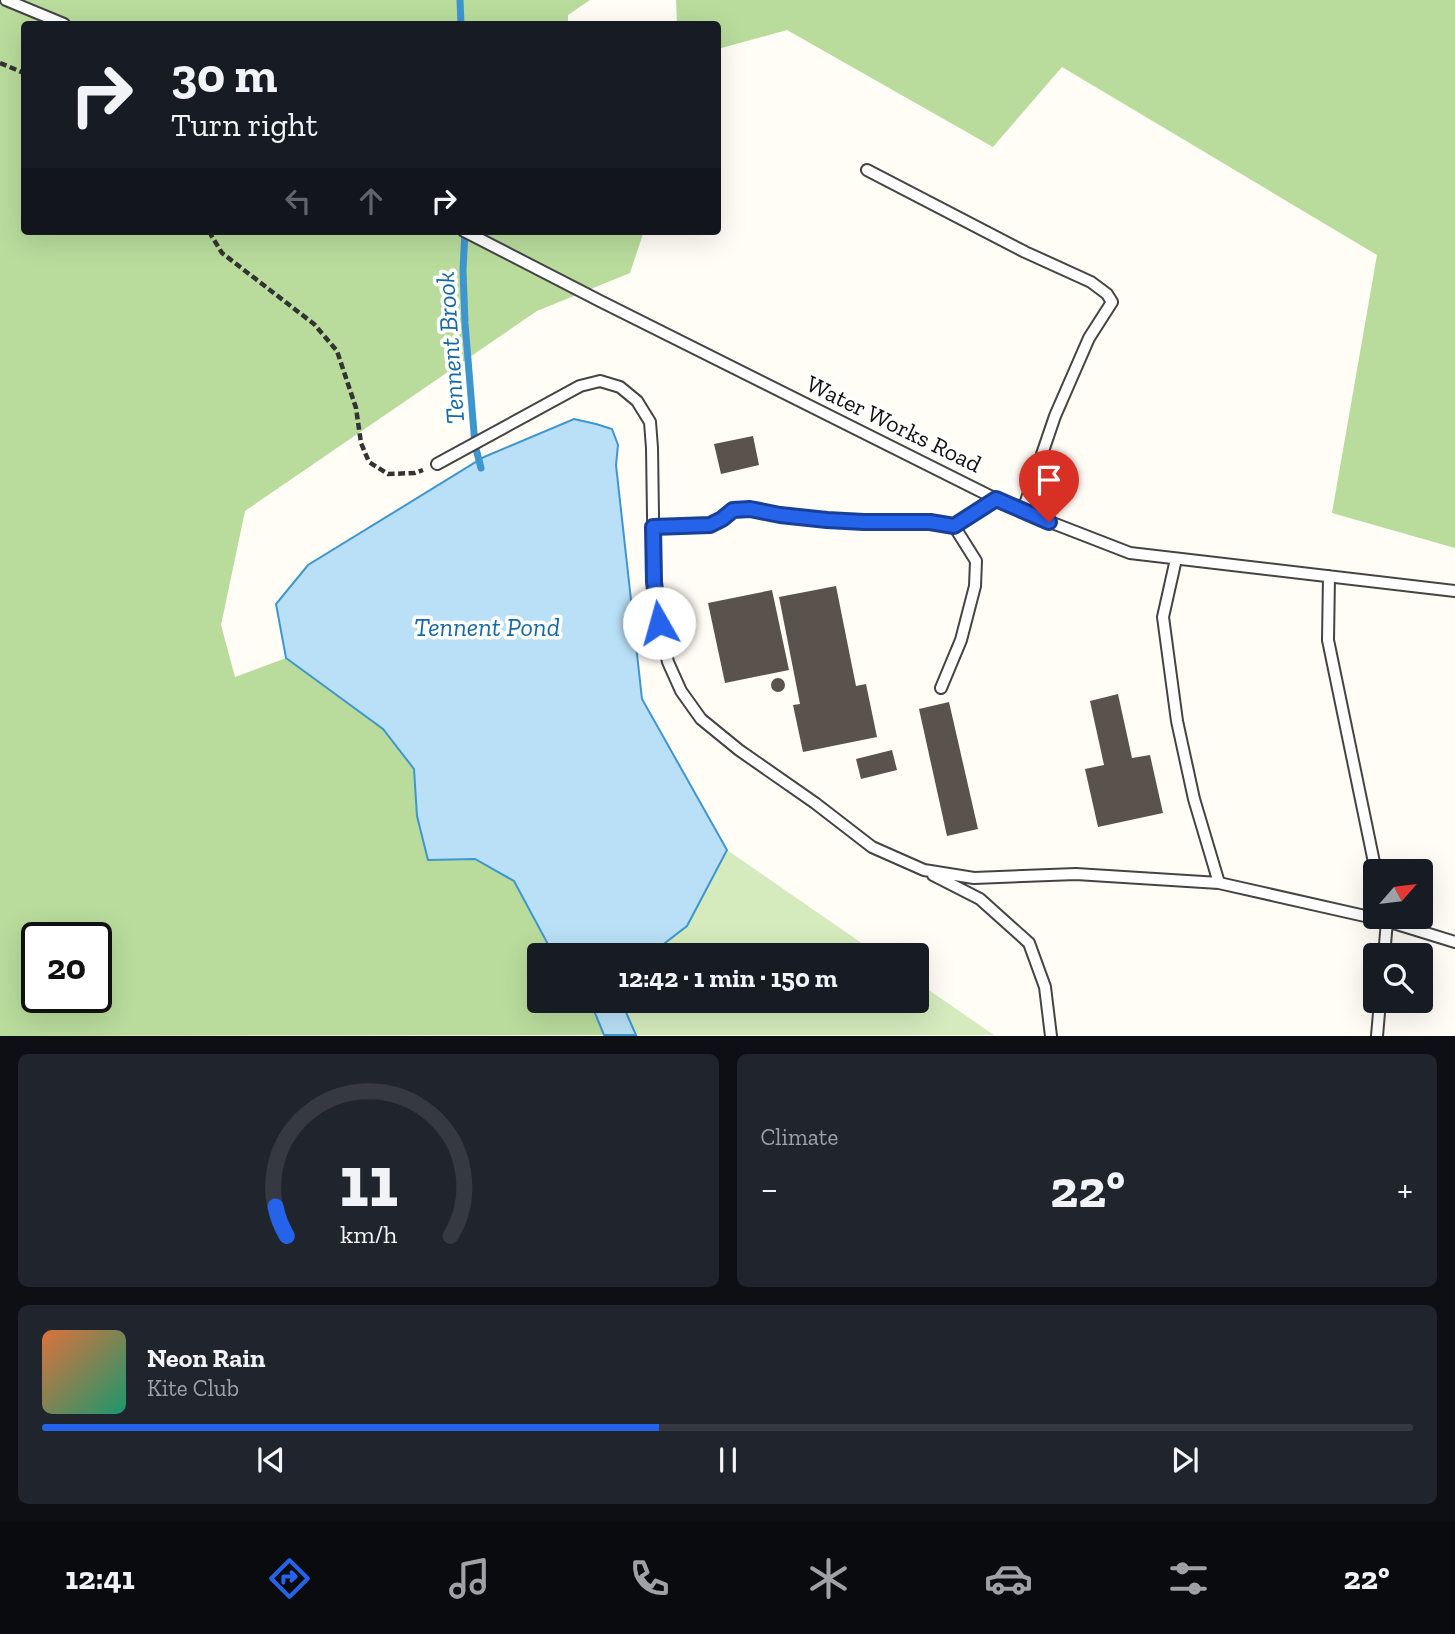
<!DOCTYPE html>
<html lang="en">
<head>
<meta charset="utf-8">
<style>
  body { margin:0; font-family:"Zilla Slab",serif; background:#20242c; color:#f1f3f6; height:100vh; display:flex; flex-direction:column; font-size:26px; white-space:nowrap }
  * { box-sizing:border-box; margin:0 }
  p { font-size:23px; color:#9ea1a6 }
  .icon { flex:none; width:38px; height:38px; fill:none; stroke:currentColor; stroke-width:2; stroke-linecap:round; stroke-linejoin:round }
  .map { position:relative; height:1036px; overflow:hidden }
  .details { display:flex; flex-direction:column; gap:18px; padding:18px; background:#0d0f14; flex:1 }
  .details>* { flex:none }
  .hud { position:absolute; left:21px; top:21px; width:700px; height:214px; border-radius:7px; box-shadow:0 7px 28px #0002; background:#171b24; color:#f1f3f6; overflow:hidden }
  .needle { width:46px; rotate:62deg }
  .controls { position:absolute; left:1363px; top:859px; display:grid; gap:14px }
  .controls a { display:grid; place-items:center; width:70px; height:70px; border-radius:7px; background:#171b24; box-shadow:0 7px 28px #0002; font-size:35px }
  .speed { position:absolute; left:21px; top:922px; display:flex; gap:14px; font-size:35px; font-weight:700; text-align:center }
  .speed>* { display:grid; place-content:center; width:91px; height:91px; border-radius:50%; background:#171b24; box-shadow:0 7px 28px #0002; line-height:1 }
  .speed .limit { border:4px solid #111; border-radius:10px; background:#fff; color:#111 }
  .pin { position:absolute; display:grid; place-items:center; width:60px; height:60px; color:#fff; margin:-72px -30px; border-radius:50% 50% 50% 0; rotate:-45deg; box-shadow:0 0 7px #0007 }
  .pin .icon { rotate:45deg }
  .me { position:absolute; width:77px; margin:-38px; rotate:353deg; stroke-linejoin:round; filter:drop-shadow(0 0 5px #0008) }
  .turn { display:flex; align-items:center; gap:24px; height:147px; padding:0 35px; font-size:32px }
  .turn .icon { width:91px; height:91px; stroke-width:2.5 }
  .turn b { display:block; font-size:49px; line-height:60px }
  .lanes { display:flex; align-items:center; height:66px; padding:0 35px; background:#0003; justify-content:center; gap:35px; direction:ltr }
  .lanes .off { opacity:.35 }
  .big { font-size:52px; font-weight:800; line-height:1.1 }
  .details .card { flex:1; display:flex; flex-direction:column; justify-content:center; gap:10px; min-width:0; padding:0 24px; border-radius:10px; background:#20242c }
  .details .dial { align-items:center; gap:0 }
  .dial svg { height:182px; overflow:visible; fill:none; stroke:#363941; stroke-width:7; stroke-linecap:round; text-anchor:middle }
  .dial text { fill:#f1f3f6; stroke:none }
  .song { display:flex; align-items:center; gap:21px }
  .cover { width:84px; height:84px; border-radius:10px; background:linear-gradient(135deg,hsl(20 70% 55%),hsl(160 70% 35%)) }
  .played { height:7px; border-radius:4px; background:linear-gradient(90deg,#2563eb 45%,#363941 45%) }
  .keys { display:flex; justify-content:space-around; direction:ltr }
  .heat { display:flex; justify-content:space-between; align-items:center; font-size:38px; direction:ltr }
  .details .tiles { flex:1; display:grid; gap:18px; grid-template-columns:1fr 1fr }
  .card:last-child { grid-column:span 2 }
  .trip { position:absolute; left:527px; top:943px; width:402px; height:70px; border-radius:7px; background:#171b24; box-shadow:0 7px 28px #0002; font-weight:800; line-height:70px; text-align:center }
  .tab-bar { display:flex; height:112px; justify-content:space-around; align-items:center; background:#090b0e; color:#9ea1a6 }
  .tab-bar .icon { width:49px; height:49px }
  .tab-bar .on { color:#2563eb }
  .tab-bar b { font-size:32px; color:#f1f3f6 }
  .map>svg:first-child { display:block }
</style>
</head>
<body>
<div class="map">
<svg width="1455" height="1036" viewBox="0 0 1455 1036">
  <rect width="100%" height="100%" fill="#fffdf5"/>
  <path fill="#d5ebbd" d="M727,850L879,955L647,956L687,926Z
    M917,982L994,1035H636L621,1001H917Z"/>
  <path fill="#b9dc9c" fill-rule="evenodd" d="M0,0H590L568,15V24H24V231H644L630,273L537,311L245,511L221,625L235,677L286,658L383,729L414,769L417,816L428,860L475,859L514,881L550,948L557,955L539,956V1001H590L604,1035L0,1036ZM37,938H96V998H37Z
    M676,0H1455V548L1332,513L1377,255L1062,67L993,147L787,30L718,49V24H677Z"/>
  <path fill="#b9e0f7" stroke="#3f96cf" stroke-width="2" d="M574,419L596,424L612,429L618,445L616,465L642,699L727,850L687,926L652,953L647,956L557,955L550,948L514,881L475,859L428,860L417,816L414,769L383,729L286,658L276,604L308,565L484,457Z
    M590,1001H621L636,1035H604Z"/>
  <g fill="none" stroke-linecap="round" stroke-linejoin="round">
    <path stroke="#3f96cf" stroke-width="7" d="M460,0L461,24
      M465,231L463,270L465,323L475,445L481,468"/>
  </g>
  <path fill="#5a524d" d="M753,436L759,465L721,474L714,444Z
    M836,586L856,686L866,684L877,737L803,752L793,705L800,704L779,597Z
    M772,590L789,670L725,683L708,603Z
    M771 685a7 7 0 1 1 14 0a7 7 0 1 1-14 0Z
    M1118,694L1132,758L1150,755L1163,813L1098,827L1085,769L1104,765L1090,701Z
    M949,702L978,829L947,836L919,709Z
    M892,750L897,770L861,779L856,759Z"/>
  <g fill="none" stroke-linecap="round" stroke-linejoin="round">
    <g stroke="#444" stroke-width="14">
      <path id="service" d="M6,0L64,24
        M867,170L1025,252L1091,282L1107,294L1112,302L1089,338L1055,416L1023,510
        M464,231L600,301L996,499L1050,522L1130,553L1455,591
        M437,464L580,386L600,381L620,387L637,401L650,422L652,448L654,582L659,623L668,662L681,691L701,719L739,750L815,803L872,847L924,870L974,878L1076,874L1219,883
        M653,527L710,525L722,519L733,510L750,509L780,515L827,520L864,522H930L954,526
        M1176,559L1163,617L1177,721L1194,799L1219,883L1387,921L1384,956
        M1329,576L1328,640L1376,872
        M941,688L961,640L975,586L976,561L954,526L996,499
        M933,875L980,899L1029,943L1045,987L1051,1036
        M1387,917V921L1455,942
        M1377,1036L1380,1001"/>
    </g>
    <path stroke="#333" stroke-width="4.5" stroke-dasharray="7 3.5" stroke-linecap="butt" d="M0,63L24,73
      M210,231L211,235L222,253L314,324L337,351L356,408L361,443L369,462L388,474L415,473L423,470"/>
    <use href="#service" stroke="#fff" stroke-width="10"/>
  </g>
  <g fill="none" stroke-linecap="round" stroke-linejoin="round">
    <g stroke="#184099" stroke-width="18">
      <path id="route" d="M659,623L654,582L653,527L710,525L722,519L733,510L750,509L780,515L827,520L864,522H930L954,526L996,499L1049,522"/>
    </g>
    <use href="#route" stroke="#2563eb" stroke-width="12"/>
  </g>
  <g text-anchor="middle" stroke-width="7" stroke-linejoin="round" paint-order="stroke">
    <g font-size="24" fill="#111" stroke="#fff">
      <text transform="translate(894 424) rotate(26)" y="8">Water Works Road</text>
    </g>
    <g font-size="26" font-style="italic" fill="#1768a6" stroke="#fff">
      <text transform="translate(450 348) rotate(-94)" y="9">Tennent Brook</text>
      <text x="487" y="636">Tennent Pond</text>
    </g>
  </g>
</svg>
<div class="controls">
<a><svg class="needle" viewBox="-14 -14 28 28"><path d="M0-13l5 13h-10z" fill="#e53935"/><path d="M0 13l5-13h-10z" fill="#9ea1a6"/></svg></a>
<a><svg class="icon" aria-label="search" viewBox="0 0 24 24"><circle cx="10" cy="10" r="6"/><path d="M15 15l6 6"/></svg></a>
</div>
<div class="speed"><div class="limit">20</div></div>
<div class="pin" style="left:1049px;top:522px;background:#d93025"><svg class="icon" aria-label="arrive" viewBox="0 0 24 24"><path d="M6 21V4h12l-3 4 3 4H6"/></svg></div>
<svg class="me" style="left:659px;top:623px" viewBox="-20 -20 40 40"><circle r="19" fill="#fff"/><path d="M0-13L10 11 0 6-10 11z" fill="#2563eb"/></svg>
<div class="trip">12:42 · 1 min · 150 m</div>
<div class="hud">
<div class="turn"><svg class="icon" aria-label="right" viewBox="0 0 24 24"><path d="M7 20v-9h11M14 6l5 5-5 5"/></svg><div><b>30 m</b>Turn right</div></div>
<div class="lanes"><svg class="icon off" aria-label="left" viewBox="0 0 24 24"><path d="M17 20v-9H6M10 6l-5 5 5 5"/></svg><svg class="icon off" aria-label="ahead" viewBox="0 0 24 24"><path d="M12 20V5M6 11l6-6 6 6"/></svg><svg class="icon" aria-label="right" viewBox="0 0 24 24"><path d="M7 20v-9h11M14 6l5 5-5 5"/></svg></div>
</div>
</div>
<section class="details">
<div class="tiles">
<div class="card dial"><svg viewBox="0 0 100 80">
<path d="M14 69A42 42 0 1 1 86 69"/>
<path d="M14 69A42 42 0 0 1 9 56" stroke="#2563eb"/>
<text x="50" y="56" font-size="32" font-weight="700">11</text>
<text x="50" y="72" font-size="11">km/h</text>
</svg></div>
<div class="card"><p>Climate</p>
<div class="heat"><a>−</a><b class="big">22°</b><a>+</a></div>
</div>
<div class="card">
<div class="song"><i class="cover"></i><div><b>Neon Rain</b><p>Kite Club</p></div></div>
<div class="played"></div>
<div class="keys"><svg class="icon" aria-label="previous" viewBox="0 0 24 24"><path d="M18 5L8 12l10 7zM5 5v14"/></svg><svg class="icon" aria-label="pause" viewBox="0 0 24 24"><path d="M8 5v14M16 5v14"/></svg><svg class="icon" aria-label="next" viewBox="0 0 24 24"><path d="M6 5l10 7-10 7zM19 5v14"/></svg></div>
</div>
</div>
</section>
<nav class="tab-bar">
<b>12:41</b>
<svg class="icon on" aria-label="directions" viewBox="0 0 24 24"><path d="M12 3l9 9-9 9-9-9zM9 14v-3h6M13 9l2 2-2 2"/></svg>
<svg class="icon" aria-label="music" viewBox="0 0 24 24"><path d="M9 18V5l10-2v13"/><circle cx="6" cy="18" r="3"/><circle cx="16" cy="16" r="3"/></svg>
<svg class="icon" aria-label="phone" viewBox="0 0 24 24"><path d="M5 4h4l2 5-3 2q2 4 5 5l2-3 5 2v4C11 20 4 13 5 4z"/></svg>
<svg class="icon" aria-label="climate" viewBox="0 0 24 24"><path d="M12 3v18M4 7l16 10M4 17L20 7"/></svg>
<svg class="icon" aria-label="car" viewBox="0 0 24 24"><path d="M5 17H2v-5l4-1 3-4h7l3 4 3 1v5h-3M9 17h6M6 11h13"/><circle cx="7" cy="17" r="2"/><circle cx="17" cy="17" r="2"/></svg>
<svg class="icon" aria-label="filters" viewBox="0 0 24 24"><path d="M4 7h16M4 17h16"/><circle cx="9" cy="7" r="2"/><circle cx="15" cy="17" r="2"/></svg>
<b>22°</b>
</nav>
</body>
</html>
